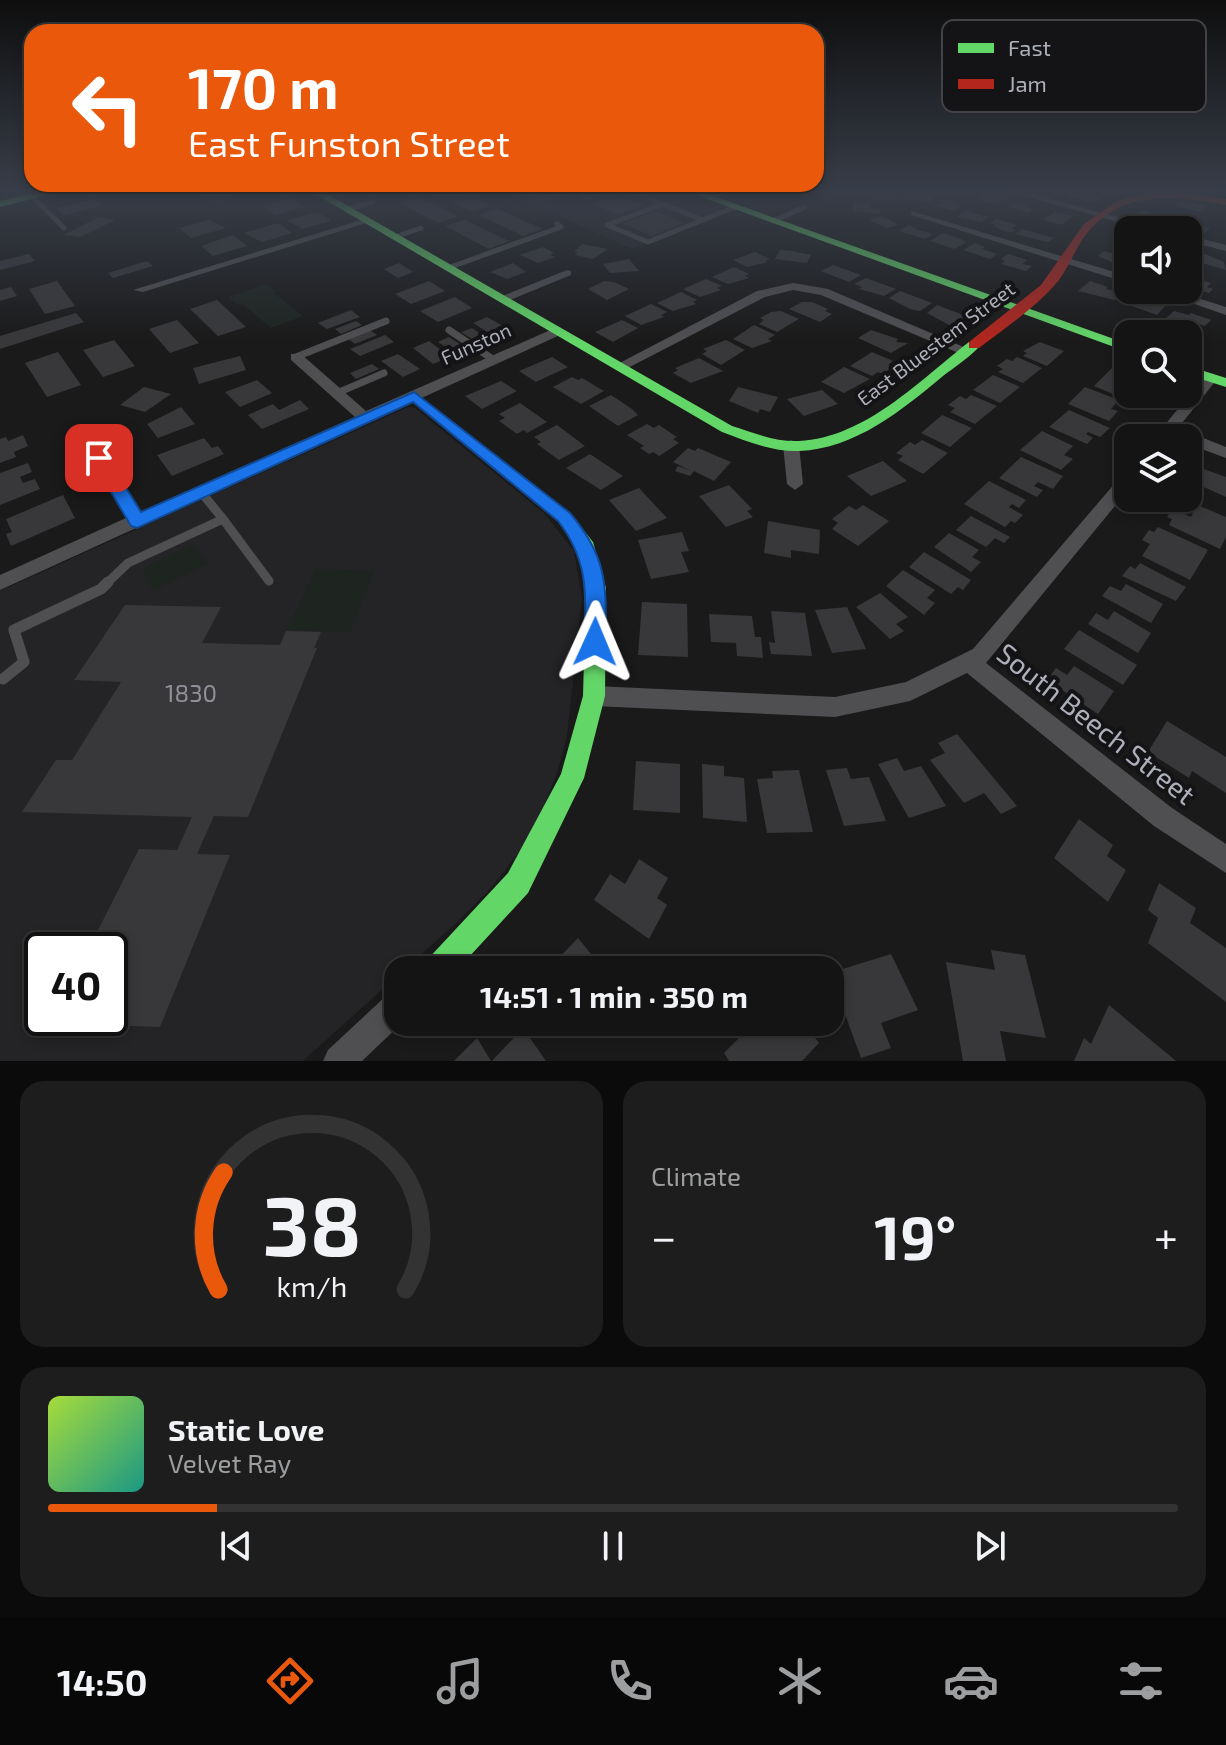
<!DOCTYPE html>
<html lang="en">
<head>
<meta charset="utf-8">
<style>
  body { margin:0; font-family:"Exo 2",sans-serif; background:#1d1d1d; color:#f1f3f6; height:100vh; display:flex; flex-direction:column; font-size:30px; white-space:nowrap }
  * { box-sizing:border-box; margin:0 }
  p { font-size:26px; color:#9d9ea0 }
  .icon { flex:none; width:44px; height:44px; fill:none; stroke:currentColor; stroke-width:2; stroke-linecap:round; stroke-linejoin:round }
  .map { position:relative; height:1061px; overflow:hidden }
  .details { display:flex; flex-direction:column; gap:20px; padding:20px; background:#0b0b0b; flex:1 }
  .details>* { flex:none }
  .guide { position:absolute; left:24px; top:24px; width:800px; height:168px; border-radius:24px; box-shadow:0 4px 12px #0003,0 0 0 2px #333334; background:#ea580c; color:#fff; overflow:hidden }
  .controls { position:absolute; left:1114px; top:216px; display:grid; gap:16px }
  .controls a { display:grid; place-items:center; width:88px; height:88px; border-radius:16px; background:#141414; box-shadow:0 4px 12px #0003,0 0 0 2px #333334; font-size:40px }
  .speed { position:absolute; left:24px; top:932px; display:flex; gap:16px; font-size:40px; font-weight:700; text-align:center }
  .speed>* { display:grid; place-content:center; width:104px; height:104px; border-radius:50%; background:#141414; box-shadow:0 4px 12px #0003,0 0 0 2px #333334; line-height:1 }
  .speed .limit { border:4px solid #111; border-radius:12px; background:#fff; color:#111 }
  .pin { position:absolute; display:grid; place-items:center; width:68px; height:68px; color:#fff; margin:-34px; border-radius:16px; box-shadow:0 4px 12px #0006 }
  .me { position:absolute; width:88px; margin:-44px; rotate:1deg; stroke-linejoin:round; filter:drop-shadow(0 0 6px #0008) }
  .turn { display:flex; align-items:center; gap:28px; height:168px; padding:0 32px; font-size:36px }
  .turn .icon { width:104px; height:104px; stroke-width:2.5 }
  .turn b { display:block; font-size:56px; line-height:68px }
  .big { font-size:60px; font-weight:700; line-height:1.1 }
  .details .widget { flex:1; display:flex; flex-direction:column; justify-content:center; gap:12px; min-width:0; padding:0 28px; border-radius:24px; background:#1d1d1d }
  .details .dial { align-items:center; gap:0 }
  .dial svg { height:208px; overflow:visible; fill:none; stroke:#333334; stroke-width:7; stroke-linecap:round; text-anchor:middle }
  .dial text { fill:#f1f3f6; stroke:none }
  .song { display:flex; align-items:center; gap:24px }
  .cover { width:96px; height:96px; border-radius:12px; background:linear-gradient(135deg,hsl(80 70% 55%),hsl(170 70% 35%)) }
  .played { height:8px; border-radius:4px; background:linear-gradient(90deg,#ea580c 15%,#333334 15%) }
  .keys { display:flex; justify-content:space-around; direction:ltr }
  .heat { display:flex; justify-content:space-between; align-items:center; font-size:44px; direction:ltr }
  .details .tiles { flex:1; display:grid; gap:20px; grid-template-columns:1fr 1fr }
  .widget:last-child { grid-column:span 2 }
  .trip { position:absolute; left:384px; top:956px; width:460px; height:80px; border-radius:24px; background:#141414; box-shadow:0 4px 12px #0003,0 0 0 2px #333334; font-weight:700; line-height:80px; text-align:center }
  .tabs { display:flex; height:128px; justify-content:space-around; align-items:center; background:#080808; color:#9d9ea0 }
  .tabs .icon { width:56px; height:56px }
  .tabs .current { color:#ea580c }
  .tabs b { font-size:36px; color:#f1f3f6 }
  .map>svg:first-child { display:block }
</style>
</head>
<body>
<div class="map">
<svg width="1226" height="1061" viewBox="0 0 1226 1061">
  <rect width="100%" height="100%" fill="#1a1a1a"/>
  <path fill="#242427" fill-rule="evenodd" d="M505,192H671L724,212L632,249Z
    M408,407L415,408L545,514L574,551L582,597L567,736L557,773L533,834L491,888L457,922L404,970H398V975L303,1061H0V591ZM42,950H110V1018H42Z"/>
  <path fill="#1e2420" d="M266,284L277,292L274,293L303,316L271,328L243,304L238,305L228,297Z
    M194,544L208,564L153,591L142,569Z
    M316,569L374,571L350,632L287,630Z"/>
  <path fill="#38383a" d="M201,192H221L231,199L216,202Z
    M431,192H461L491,206L472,212Z
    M1075,192H1078L1102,198L1096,202L1066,197Z
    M886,193L900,200L875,201L867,196Z
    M905,194L932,196V202L905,200Z
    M620,195L645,205L618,215L593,204Z
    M985,195H995L1009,199L995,204L977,199Z
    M420,197L458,216L438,223L400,203Z
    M292,198L305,207L275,215L262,206Z
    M94,199L102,206L64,215L56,208Z
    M945,200L963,205L953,211L935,206Z
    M1018,201L1030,205L1026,207L1034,209L1028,213L1008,207Z
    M854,202L870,203L869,208L880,209V214L853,211Z
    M1180,202L1195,203L1207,206L1199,212L1176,206Z
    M498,209L542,229L523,236L479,215Z
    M1142,210L1171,218L1168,220L1172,221L1169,224L1136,215Z
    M656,211L684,223L651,236L623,223Z
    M966,211L988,217L981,222L957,217Z
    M318,212L331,221L302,229L287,220Z
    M1055,212L1073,216L1061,225L1043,220Z
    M881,216L899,225L887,228L869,220Z
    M99,217L115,220L81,237L63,235Z
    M996,219L1017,225L1011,229L1016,230L1011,233L997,228L994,226L996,225L990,223Z
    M209,220L226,228L191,238L179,228Z
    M465,220L509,241L489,249L445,226Z
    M1183,221L1210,228L1204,234L1179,226Z
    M278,223L292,233L262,242L244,233Z
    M909,225L918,230L933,234L925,239L899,231Z
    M1022,229L1054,238L1048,242L1015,234Z
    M943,233L961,239L966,242L955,249L930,241Z
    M233,235L247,246L213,256L201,246Z
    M975,243L985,247L982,249L997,254L990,259L963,250Z
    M582,244L608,249L593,259L575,255L578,252H574Z
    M543,247L554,253L550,255L555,257L538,263L520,255Z
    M780,250L792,251L811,255L807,263L775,259Z
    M1104,251L1128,258V269L1098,256Z
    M755,252L770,259L765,261L768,262L747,267L733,260Z
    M1200,252L1224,262L1226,270L1192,260Z
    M29,254L35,261L0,270V261Z
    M1008,254L1027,260L1022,264L1032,266L1026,271L1001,264L1005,261L1001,259Z
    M629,259L639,271L610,273L603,264Z
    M147,261L153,266L113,278L108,273Z
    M399,263L413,272L398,278L384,269Z
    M513,263L526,272L507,279L490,272Z
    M833,265L861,275L849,282L821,271Z
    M734,267L749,274L745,276L749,278L728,284L712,277Z
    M1188,276L1211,283L1207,287L1213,289L1209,293L1189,287Z
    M866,278L896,289L884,296L859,289L862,287L854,284Z
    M706,279L722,286L717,288L721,290L700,297L683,289Z
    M57,281L75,306L45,314L29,289Z
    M429,281L445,291L411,304L395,294Z
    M604,281L614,282L629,289L607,300L588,289Z
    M1090,281L1108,287L1106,289L1122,293L1115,300L1078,291Z
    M11,287L17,296L0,301V290Z
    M900,291L932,303L920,311L910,309L889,298Z
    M681,292L697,300L693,302L696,304L673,311L657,303Z
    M455,297L472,308L438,322L420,311Z
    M1135,299L1149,304L1152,301L1166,305L1157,315L1129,305Z
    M217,300L229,311L246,327L218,336L190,309Z
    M802,302H812L828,309L825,311L832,314L820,322L789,309Z
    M651,304L667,312L661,315L664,317L641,325L625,316Z
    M937,305L971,318L961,326L949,325L927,313Z
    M351,310L360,317L327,329L318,323Z
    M781,311L799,319L777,332L759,324L764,320L760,318L771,312Z
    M1174,311L1189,315L1191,313L1211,320L1205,326L1199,324L1194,328L1163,321Z
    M76,313L84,322L0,349V336Z
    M487,317L510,330L495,337L473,323Z
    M177,320L199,343L170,353L149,329Z
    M622,320L638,328L613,342L595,332Z
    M356,321L362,325L341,334L335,329Z
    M754,325L775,335L768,339L772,341L752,348L733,339Z
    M472,328L485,337L475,341L461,332Z
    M370,330L377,335L355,344L348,339Z
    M871,330L898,339L896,342L908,343L891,353L858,338Z
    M385,335L394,342L360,356L350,349Z
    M449,337L463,346L452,351L438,342Z
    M114,340L135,366L103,377L83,350Z
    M726,340L745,350L721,365L702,354L707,351L703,349Z
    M429,341L450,357L433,364L413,348Z
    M1040,342L1064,351L1047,366L1023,356L1027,353L1023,351Z
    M58,352L81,385L47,397L25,363Z
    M872,352L893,361L888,365L893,367L882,374L878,372L872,376L850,366Z
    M398,354L420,369L403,377L381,361Z
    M240,356L246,370L199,384L193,368Z
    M552,357L568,367L536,382L519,371Z
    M1017,357L1042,368L1023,383L998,372L1003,369L997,366L1007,359L1012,361Z
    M699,358L723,371L691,383L673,373L678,370L675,368Z
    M372,364L379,369L356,379L350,373Z
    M844,367L870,379L844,393L821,382Z
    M1113,367L1128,373V394H1139L1132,402L1094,386Z
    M993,375L1020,387L1000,403L973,390Z
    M572,377L578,380L582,378L604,391L581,404L553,387Z
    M257,380L272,393L240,407L225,392Z
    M501,381L517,391L482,409L465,396Z
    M144,387L171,394L145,412L120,405Z
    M738,387L778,397L770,412L760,409L758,413L729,401Z
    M1085,387L1119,400L1111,409L1118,411L1109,421L1068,404Z
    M822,390L838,404L804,416L787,399Z
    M611,395L632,409L638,415L618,426L589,406Z
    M971,395L997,406L975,424L950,412L955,408L948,405L960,396L966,399Z
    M300,400L309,409L262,429L248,415L273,404L279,410Z
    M520,403L547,422L527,433L524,430L517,434L499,421L505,418L499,414Z
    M181,407L195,424L158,438L147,424Z
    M1069,410L1110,428L1100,437L1088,432L1086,434L1093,438L1087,444L1049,427Z
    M942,415L972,428L950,447L921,433Z
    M647,424L654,428L659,425L677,437L673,439L679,443L659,456L653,452L649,454L640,448L644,446L627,435Z
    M557,425L585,446L559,460L537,444L541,442L534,437Z
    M1042,431L1073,446L1064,455L1073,459L1061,470L1020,450Z
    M23,435L28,446L14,452L16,457L0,463V439L6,437L8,441Z
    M204,438L212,448L218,446L224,454L172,476L157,455Z
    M922,440L948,453L923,474L898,460L903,456L896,453L910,442L915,445Z
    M688,448L695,451L698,448L731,462L714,481L694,471L690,476L675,471L678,466L691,471L673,462Z
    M590,454L623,476L601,490L566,468Z
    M1021,457L1063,476L1053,489L1038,482L1034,486L1043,490L1037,497L999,478Z
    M883,461L907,481L871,496L847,476Z
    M28,463L32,472L20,477L23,483L35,479L40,489L0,505V473Z
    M1198,467L1226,477V497L1197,484L1201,479L1191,474Z
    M989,481L1026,500L1019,508L1012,504L1009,507L1023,515L1015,523L1011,521L1005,527L964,504Z
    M729,485L752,509L747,511L753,517L726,527L699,496Z
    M639,488L667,518L636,531L609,500Z
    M63,495L75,518L11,546L6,534L12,532L6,519Z
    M1188,501L1226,517V537L1220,549L1169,525L1172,519L1167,517L1173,509L1191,517L1193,513L1183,509Z
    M863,505L889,521L858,546L832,529L838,523L832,519L849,506L856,510Z
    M971,516L1010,537L1004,543L995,538L986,547L956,530Z
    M768,521L820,530L819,554L791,550V558L764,553Z
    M1158,527L1208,550L1190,580L1142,556L1150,544L1142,540L1149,530L1154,532Z
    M682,532L689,551L681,552L689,572L651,579L638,540Z
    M949,533L979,550L972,557L981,562L971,572L934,547Z
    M924,552L971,580L963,590L958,587L951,594L909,567Z
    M1140,563L1186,587L1176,601L1122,576L1130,566L1135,569Z
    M903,570L935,590L927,598L935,603L924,615L886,586Z
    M1126,584L1163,604L1151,623L1102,596L1110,586L1121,591Z
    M880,593L908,617L896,624L904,631L890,639L856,607Z
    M642,602L687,604L688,657L638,655Z
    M125,605L221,607L202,643L280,645L286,631L321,632L314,648H317L248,817L214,816L197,854L230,855L160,1027L51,1023L53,1018H110V950H88L139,849L177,850L192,817L22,812L56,760H72L121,682L74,680Z
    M847,607L866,649L832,653L815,610Z
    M771,611L805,613L812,656L771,654L769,642L775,643Z
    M1114,611L1151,633L1138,653L1088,624L1096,613L1108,620Z
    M709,614L752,616L755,637H761L763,658L737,656L736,643L711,642Z
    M1079,630L1137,665L1123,685L1064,649Z
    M1074,666L1114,691L1098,714L1047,680L1056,668L1067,675Z
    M1167,721L1226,757V793L1192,771L1189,778L1148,752Z
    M957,734L1017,806L1001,814L984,793L964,803L930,760L945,753L938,743Z
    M897,758L904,771L921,766L946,806L909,818L878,764Z
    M636,761L680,764V813L633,810Z
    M702,764L724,766V776L744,778L747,822L703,818Z
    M847,768L851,779L869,777L886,821L844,826L826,770Z
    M799,770L813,832L767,833L757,779L773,778L772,771Z
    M1079,819L1113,845L1107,856L1126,870L1108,902L1054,858Z
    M639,859L668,878L657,898L667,905L649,939L594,900L610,874L625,884Z
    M1159,883L1196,908L1190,923L1226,948V1002L1148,943L1158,918L1148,910Z
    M578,938L604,970H547Z
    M991,950L1025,955L1046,1038L1000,1031L1006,1061H963L946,962L995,970Z
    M891,954L918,1010L881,1023L891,1048L861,1058L830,973Z
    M1109,1005L1176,1061H1074L1084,1038L1091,1044Z
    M755,1022H803L819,1043L802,1061H729L724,1053Z
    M523,1028L546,1061H492Z
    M477,1038L491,1061H454Z"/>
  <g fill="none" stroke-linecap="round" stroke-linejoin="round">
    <path stroke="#4f4f52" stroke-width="5" d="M525,192L540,199L571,192
      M635,192L663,204L607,225L648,242L735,207
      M33,197L64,228
      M584,198L602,192
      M710,198L725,192
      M663,204L703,220
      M346,209L373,202
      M773,221L805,207
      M395,237L421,228
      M448,268L561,227L557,224"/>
    <path stroke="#4f4f52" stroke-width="7" d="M449,330L494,360
      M296,357L386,321
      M337,393L384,373"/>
    <path stroke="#4f4f52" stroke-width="9" d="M223,519L269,581
      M106,584L128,563L223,519L201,492"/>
    <path stroke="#4f4f52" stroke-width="11" d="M3,679L24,662L14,630L101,589L108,582"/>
    <path fill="#4f4f52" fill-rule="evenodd" d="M1011,192H1027L1163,230H1146Z
      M911,211L1128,276V283L911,215Z
      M364,219L373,221L143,292L133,290Z
      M1188,235L1226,245V251L1188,241Z
      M567,270L571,271V275L505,302L495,299Z
      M793,283L828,289L973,351L966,355L961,354L821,295L793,290L765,297L624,370L619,371L612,367L757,291Z
      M1154,290H1172L1226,307V315Z
      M555,328L561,332L560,335L0,590V575L126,518L78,437L80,434H92L140,512L355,417L291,360V354H301L366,411Z
      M1211,374L1218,378L1178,428L1226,447V458L1188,444V438H1154L1206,375Z
      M791,440L799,445L803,484L795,490L787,484L783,445Z
      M1128,473V490L986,663L1172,808L1226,844V873L1154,826L967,673L910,701L835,717L594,706L586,703L583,696L586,689L594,686L835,697L906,682L973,649L1122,475Z
      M398,991V1022H403L362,1061H323L328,1050L387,995Z"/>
    <path fill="#63d668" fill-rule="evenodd" d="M41,192H59L0,207V201Z
      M312,192H324L732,426C754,433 776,442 799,441C865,438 920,380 969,342L981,345C970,357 956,366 943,376C902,410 855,449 799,451C773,452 746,441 722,432Z
      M688,192H702L1128,344V352Z
      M1188,366L1226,378V387L1188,375Z
      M414,392L570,513L593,542L606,588L605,696L584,778L528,893L457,970H422L427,960L508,873L561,774L583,696L586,588L575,544L558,521L409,399V393Z"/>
    <path fill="#b3261e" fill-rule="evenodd" d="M1151,192L1188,193L1226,199V205C1177,196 1124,189 1088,232C1076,246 1070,265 1059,280C1037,307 1006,327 979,348H969V342L1041,285L1084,224L1117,201Z"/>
  </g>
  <linearGradient id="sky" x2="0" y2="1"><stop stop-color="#0e0e0e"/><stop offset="0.56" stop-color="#383e49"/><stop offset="1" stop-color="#383e49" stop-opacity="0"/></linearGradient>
  <rect width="1226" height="341" fill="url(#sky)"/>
  <path fill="#1a73e8" stroke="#114b97" stroke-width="2" d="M414,392L570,513C608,558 606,585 606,642L602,648L595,651L588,648L584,642C586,594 589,561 558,521L413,402L137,528L131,526L91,458L99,453L105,454L141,512Z"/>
  <g text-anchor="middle" stroke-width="8" stroke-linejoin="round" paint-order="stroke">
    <g font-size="20" fill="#adafb9" stroke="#141416">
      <text transform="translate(476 344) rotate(-24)" y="7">Funston</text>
      <text transform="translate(936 344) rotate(-37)" y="7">East Bluestem Street</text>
    </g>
    <g font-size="24" fill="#909199">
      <text x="191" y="702">1830</text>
    </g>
    <g font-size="28" fill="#adafb9" stroke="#141416">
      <text transform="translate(1096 724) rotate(38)" y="10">South Beech Street</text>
    </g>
  </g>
  <rect x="942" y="20" width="264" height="92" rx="12" fill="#141416" stroke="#424247" stroke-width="2"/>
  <rect x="958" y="43" width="36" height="10" fill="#63d668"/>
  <rect x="958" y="79" width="36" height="10" fill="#b3261e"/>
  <g font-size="22" fill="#adafb9">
    <text x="1008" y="56">Fast</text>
    <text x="1008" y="92">Jam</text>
  </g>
</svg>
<div class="controls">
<a><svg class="icon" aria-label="sound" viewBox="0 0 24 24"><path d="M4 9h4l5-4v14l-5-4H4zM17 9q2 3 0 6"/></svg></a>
<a><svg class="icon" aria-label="search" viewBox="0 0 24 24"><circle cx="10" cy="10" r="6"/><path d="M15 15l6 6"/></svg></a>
<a><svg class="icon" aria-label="layers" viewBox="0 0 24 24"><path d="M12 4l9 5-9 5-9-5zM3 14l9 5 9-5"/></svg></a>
</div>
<div class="speed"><div class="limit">40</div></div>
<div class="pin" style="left:99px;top:458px;background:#d93025"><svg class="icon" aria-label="arrive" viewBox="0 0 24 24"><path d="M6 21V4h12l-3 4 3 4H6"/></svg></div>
<svg class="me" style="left:595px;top:642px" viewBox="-20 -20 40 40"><path d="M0-17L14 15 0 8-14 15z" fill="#1a73e8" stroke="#fff" stroke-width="4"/></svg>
<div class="trip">14:51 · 1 min · 350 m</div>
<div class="guide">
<div class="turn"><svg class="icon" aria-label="left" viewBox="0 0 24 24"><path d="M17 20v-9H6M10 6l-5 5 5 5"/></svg><div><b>170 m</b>East Funston Street</div></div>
</div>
</div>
<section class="details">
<div class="tiles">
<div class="widget dial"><svg viewBox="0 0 100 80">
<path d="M14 69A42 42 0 1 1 86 69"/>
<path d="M14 69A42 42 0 0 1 16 24" stroke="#ea580c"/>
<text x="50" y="56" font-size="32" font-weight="700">38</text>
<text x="50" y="72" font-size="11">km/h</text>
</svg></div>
<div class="widget"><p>Climate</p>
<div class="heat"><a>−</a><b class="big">19°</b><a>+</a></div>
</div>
<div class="widget">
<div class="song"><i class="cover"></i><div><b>Static Love</b><p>Velvet Ray</p></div></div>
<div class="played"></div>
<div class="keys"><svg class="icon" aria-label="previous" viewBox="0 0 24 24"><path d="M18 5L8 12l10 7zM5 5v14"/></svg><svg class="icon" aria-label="pause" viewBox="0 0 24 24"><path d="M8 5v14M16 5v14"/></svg><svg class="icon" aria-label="next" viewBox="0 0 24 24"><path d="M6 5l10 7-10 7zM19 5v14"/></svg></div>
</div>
</div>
</section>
<nav class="tabs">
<b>14:50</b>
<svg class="icon current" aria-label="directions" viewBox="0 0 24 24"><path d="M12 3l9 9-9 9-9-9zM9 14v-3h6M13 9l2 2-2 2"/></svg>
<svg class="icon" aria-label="music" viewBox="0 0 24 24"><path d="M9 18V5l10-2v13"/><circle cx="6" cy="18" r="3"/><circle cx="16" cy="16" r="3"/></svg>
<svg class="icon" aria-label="phone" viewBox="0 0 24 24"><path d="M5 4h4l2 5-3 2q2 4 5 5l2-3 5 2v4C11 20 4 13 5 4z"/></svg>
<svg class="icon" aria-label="climate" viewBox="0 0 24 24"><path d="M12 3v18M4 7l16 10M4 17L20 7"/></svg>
<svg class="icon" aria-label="car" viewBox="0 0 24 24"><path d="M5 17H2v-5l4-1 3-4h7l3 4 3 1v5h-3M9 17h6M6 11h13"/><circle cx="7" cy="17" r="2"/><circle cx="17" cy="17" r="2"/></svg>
<svg class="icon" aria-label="filters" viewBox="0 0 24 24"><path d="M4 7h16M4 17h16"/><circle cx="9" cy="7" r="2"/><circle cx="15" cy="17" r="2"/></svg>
</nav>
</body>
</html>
